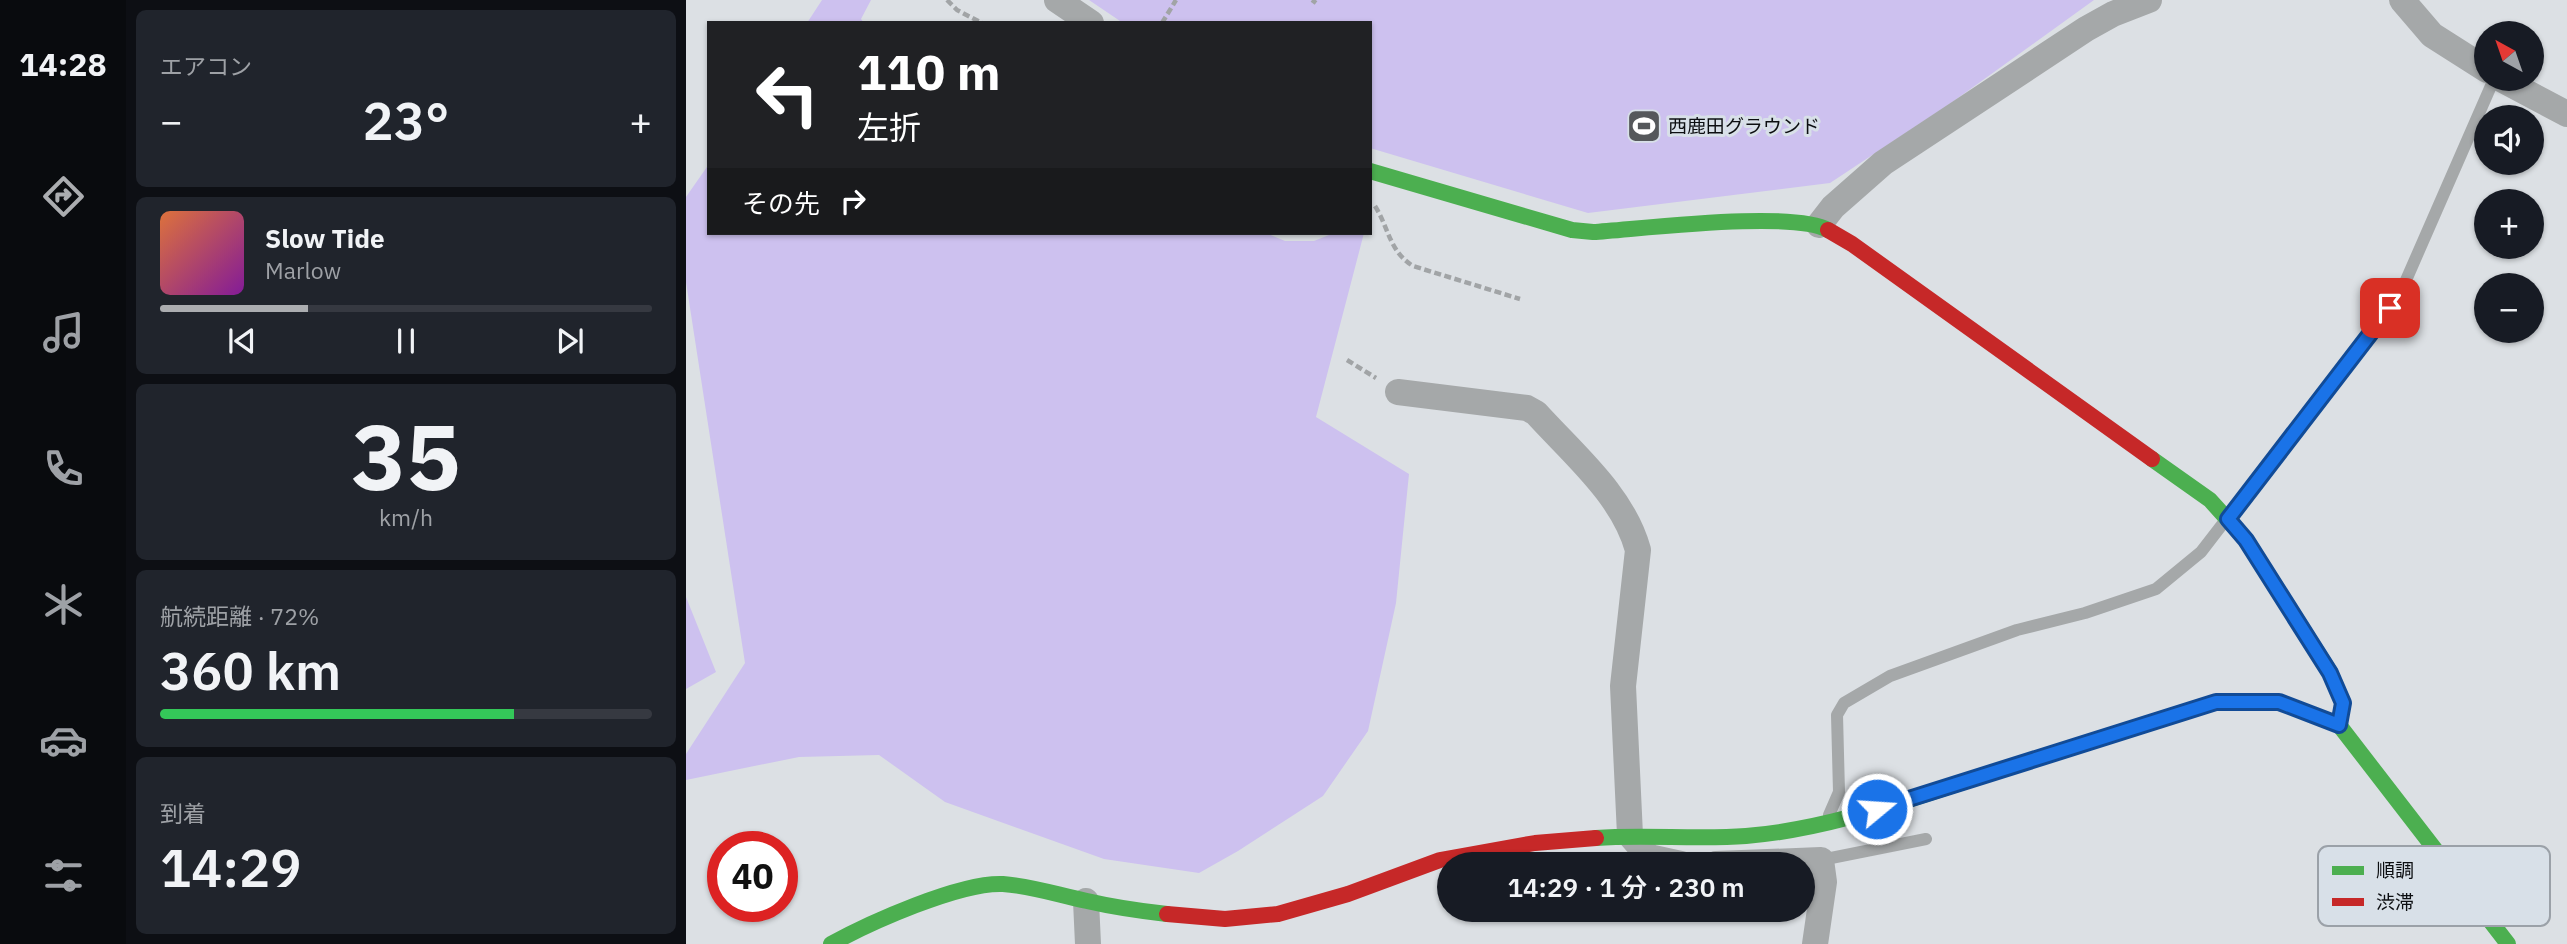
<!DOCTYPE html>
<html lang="ja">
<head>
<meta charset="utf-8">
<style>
  body { margin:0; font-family:"IBM Plex Sans","Noto Sans JP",sans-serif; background:#20242c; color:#f1f3f6; height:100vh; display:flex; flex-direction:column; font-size:26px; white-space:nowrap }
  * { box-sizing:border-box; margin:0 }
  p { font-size:23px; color:#9ea1a6 }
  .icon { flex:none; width:38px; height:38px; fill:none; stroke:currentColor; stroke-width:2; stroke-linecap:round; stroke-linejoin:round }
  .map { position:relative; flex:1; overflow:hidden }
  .sheet { display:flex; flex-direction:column; gap:10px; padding:10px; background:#0d0f14; width:560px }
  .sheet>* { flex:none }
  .top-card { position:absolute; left:21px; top:21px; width:665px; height:214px; border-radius:0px; box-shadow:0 2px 5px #0004; background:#202124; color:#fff; overflow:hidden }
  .needle { width:46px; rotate:320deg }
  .controls { position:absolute; left:1788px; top:21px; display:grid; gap:14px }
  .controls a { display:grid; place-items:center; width:70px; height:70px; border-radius:50%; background:#171b24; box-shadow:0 2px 5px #0004; font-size:35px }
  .speed { position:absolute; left:21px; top:831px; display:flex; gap:14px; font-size:35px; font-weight:700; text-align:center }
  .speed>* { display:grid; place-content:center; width:91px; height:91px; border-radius:50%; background:#171b24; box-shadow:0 2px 5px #0004; line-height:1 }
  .speed .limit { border:10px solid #d22; background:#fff; color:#111 }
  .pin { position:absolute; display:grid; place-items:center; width:60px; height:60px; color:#fff; margin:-30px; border-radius:14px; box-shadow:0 4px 10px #0006 }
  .me { position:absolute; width:77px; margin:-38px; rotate:72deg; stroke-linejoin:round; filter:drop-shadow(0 0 5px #0008) }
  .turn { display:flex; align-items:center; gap:24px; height:147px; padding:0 35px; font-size:32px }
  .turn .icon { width:91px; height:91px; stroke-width:2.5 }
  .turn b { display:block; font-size:49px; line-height:60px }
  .then { display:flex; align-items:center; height:66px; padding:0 35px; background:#0003; gap:14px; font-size:26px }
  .big { font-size:52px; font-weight:600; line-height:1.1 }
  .sheet .card { flex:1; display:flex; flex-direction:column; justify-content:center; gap:10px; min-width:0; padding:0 24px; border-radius:10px; background:#20242c }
  .sheet .dial { align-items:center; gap:0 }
  .dial b { font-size:91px; line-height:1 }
  .song { display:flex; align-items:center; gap:21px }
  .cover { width:84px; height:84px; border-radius:10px; background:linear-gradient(135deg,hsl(20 70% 55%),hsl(290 70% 35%)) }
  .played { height:7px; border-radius:4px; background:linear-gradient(90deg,#abadb0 30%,#363941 30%) }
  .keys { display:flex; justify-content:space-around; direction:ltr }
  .heat { display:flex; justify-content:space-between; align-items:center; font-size:38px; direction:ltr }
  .charge { height:10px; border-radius:5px; background:linear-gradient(90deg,#34c759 72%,#363941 0) }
  .trip { position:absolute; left:751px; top:852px; width:378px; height:70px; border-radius:35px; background:#171b24; box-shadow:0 2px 5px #0004; font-weight:600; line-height:70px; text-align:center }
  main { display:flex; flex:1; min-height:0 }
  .tabs { display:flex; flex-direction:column; width:126px; justify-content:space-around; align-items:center; background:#090b0e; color:#9ea1a6 }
  .tabs .icon { width:49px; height:49px }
  .tabs .active { color:#abadb0 }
  .tabs b { font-size:32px; color:#f1f3f6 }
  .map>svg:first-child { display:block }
</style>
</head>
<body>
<main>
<nav class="tabs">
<b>14:28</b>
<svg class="icon active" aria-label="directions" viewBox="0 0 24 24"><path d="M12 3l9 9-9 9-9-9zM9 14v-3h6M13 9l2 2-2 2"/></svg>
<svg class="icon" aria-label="music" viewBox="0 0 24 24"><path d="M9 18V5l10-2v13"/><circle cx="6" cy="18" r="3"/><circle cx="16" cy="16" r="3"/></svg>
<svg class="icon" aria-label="phone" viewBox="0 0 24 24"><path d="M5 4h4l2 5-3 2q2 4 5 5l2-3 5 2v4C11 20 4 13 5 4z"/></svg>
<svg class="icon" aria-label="climate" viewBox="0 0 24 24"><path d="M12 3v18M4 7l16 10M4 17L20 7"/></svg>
<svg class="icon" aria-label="car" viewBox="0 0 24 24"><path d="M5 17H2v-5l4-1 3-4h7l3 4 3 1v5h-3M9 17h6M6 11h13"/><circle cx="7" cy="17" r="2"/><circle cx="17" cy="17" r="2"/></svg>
<svg class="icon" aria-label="filters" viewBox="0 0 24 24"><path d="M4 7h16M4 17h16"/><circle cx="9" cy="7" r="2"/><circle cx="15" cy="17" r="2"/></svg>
</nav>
<section class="sheet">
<div class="card"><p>エアコン</p>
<div class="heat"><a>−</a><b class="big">23°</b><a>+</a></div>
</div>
<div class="card">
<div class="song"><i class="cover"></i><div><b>Slow Tide</b><p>Marlow</p></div></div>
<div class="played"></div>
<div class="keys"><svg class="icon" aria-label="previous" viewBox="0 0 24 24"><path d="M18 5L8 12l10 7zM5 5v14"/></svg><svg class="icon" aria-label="pause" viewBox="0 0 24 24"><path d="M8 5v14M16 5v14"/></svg><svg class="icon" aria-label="next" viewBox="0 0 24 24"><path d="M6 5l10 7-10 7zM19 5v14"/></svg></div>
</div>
<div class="card dial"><b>35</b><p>km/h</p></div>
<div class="card"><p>航続距離 · 72%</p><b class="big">360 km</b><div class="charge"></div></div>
<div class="card"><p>到着</p><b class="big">14:29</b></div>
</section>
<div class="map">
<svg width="1881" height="944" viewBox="0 0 1881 944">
  <rect width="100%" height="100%" fill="#dce0e4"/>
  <path fill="#cdc1ef" d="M136,0H185L175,19L178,23H121Z
    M403,0H1408L1265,103L1144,183L902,213L684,148V23H437Z
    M23,164V233H580L599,241H628L648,233H678L630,417L723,474L710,603L682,731L637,796L552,851L513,873L418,859L259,802L193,755L113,757L0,780V754L59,663L0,282V197Z
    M0,597L30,672L0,689Z"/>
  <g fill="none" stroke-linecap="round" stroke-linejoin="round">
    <path stroke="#a1a4a6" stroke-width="4.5" stroke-dasharray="7 3.5" stroke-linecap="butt" d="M261,0L271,10L296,23
      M626,0L630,3
      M476,23L490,0
      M689,206C703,228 703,251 727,266L834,299
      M661,360L690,378"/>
    <path stroke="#a5a8a9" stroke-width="12" d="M1143,815L1153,792L1151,715L1158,703L1204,676L1331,630L1399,613L1470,589L1515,552L1714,294L1808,79
      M1135,860L1240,839"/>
    <path stroke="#a5a8a9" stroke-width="26" d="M371,0L405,23
      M1716,0L1746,35L1801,70
      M1815,79L1881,114
      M1133,225L1147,207L1197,163L1400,29L1427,14L1463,0
      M712,392L841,408L850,413C887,454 937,495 952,550L937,686L944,835L963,857L995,864
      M1030,864L1135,860L1138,882L1129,944
      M400,901L402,944"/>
    <path stroke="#4caf50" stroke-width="16" d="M684,171L886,230L907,232C955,229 1106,210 1142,230
      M1466,459L1524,500L1560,540L1644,672L1657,703L1653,725
      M1556,702H1593L1653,725L1822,944
      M910,838C960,834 1010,840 1060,836C1149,829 1234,795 1318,769
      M145,944C183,923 274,882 317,884C346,886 372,895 401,901C427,907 454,911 481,914"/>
    <path stroke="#c62828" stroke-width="16" d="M1142,230L1166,244L1466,459
      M1318,769L1530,702H1556
      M481,914L539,919L592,914L662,894L754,860L849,843L910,838"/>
  </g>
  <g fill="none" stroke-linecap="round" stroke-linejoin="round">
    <g stroke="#114b97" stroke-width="18">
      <path id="route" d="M1191,809L1530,702H1593L1653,725L1657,703L1644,673L1560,540L1542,519L1704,308"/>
    </g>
    <use href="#route" stroke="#1a73e8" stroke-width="12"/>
  </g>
  <defs>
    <g id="stadium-square" transform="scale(1.75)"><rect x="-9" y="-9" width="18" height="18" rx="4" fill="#55585b" stroke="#d8e0e8"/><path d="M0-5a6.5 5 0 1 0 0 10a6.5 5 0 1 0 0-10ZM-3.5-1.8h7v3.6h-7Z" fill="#fff"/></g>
  </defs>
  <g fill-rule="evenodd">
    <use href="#stadium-square" x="958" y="126"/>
  </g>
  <g text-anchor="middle" stroke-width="6" stroke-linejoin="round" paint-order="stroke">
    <g font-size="19" fill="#0c0e11" stroke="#d8e0e8" text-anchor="start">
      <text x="982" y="133">西鹿田グラウンド</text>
    </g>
  </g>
  <rect x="1632" y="846" width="232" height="80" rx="10" fill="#d8e0e8" stroke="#9ba1a8" stroke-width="2"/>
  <rect x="1646" y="866" width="32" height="9" fill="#4caf50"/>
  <rect x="1646" y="898" width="32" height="8" fill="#c62828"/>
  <g font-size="19" fill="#0c0e11">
    <text x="1690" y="877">順調</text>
    <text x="1690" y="909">渋滞</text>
  </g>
</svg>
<div class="controls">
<a><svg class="needle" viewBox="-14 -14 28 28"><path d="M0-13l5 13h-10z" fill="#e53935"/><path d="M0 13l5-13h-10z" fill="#9ea1a6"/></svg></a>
<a><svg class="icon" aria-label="sound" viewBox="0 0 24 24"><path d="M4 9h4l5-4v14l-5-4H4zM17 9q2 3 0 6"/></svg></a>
<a>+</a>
<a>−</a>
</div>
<div class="speed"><div class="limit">40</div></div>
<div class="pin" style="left:1704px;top:308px;background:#d93025"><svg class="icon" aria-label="arrive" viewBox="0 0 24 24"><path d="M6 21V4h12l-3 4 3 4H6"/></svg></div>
<svg class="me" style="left:1191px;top:809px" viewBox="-20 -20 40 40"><circle r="17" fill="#1a73e8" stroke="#fff" stroke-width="3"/><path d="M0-11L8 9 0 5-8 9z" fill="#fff"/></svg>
<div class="trip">14:29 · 1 分 · 230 m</div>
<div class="top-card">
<div class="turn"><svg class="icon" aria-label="left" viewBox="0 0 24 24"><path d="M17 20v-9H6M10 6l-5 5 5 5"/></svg><div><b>110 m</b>左折</div></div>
<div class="then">その先<svg class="icon" aria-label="right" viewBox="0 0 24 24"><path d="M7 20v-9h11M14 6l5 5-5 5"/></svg></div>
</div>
</div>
</main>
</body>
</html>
